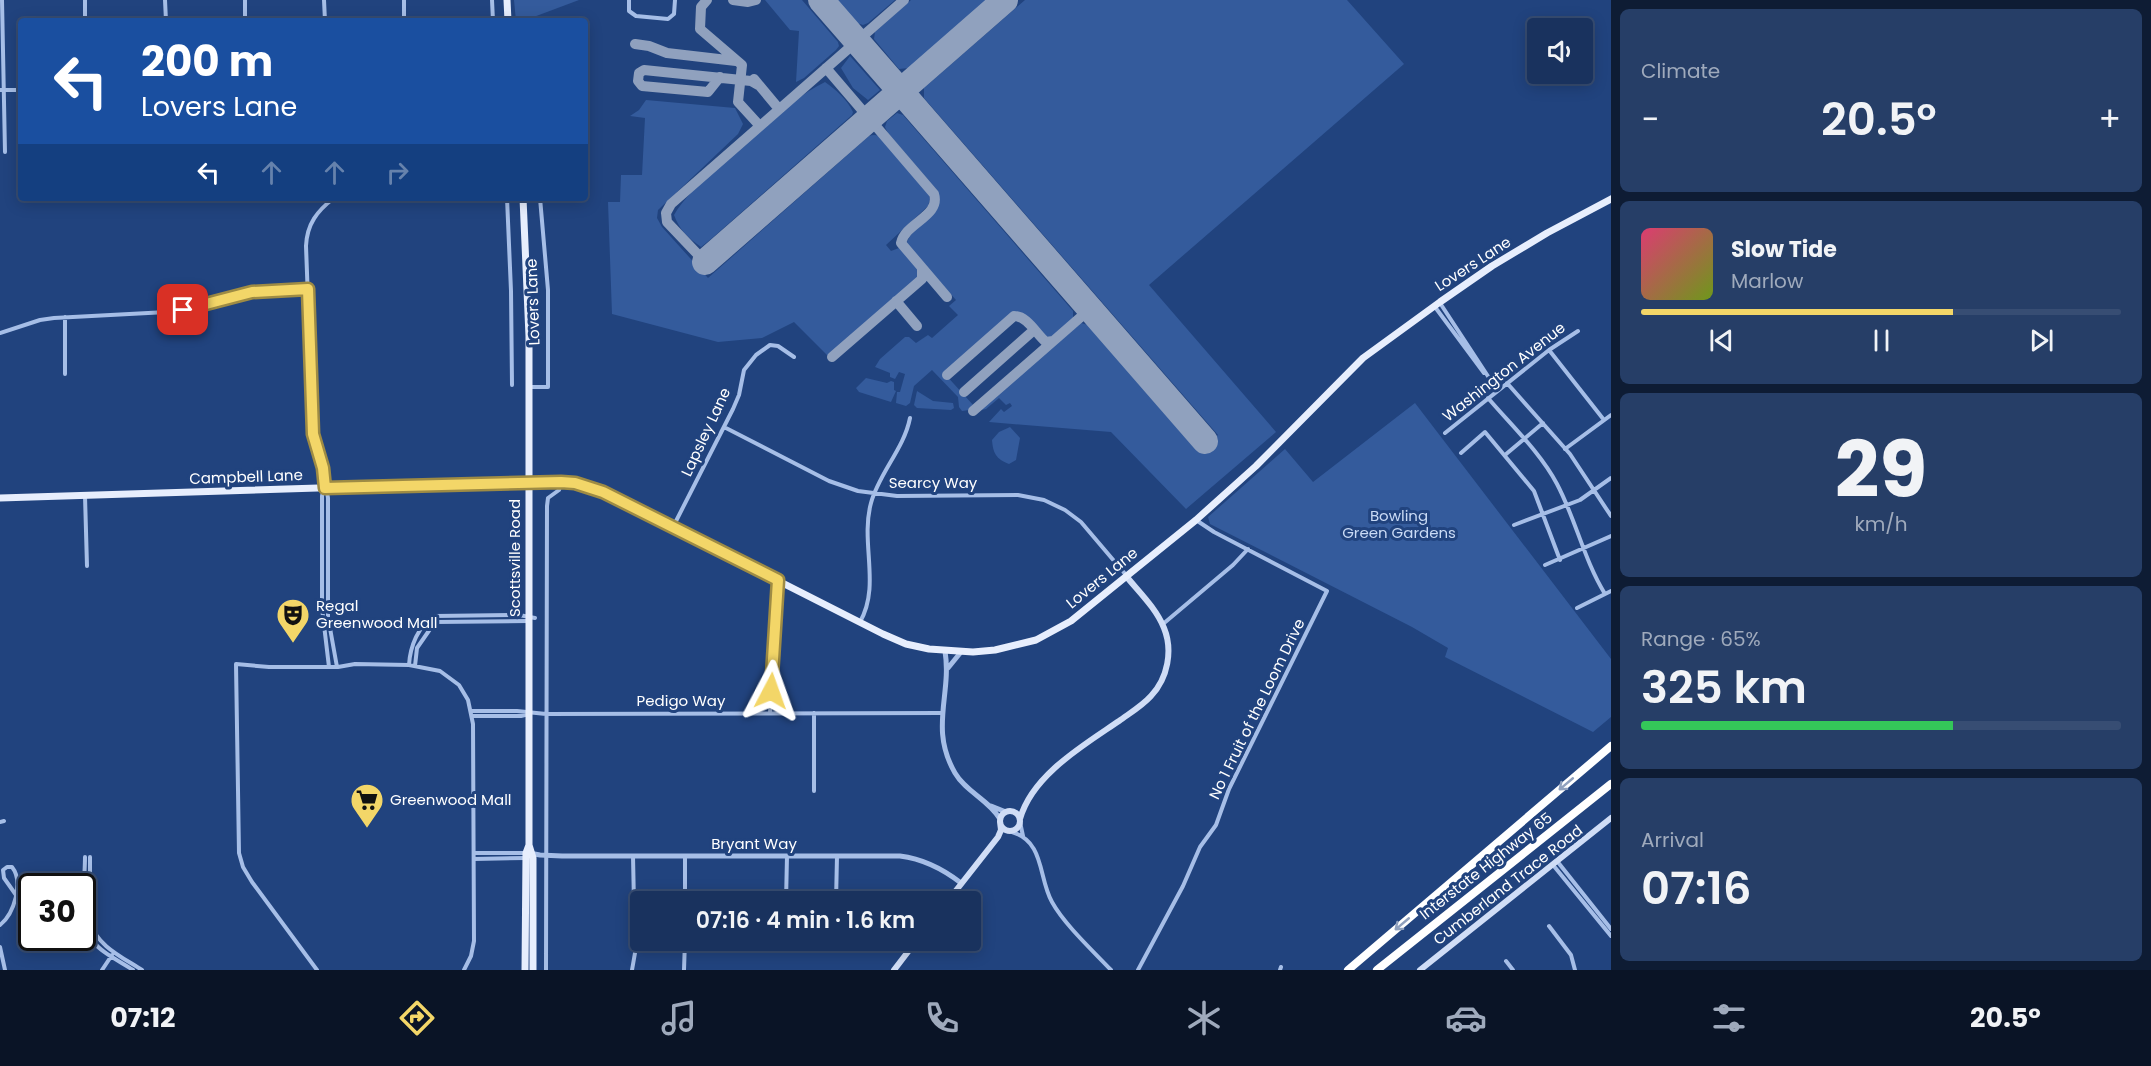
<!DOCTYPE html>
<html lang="en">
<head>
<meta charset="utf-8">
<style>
  body { margin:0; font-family:Poppins,sans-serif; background:#263e67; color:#f1f3f6; height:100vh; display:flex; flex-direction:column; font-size:22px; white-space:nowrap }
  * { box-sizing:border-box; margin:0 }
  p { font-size:20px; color:#9faabc }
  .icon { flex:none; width:33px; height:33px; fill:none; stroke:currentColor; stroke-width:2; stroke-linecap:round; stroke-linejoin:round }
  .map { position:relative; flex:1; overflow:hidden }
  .details { display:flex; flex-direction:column; gap:9px; padding:9px; background:#0e1c34; width:540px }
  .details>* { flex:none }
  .top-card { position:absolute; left:18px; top:18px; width:570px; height:183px; border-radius:6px; box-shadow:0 3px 15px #0003,0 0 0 2px #374d73; background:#1a4fa0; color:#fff; overflow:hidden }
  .tools { position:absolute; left:1527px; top:18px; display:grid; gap:12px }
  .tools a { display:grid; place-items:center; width:66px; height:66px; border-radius:6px; background:#19325e; box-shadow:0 3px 15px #0003,0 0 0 2px #374d73; font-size:30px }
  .speed { position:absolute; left:18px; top:873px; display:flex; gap:12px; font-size:30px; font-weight:700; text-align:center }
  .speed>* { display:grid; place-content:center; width:78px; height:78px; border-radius:50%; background:#19325e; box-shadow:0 3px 15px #0003,0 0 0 2px #374d73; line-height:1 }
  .speed .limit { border:3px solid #111; border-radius:9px; background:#fff; color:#111 }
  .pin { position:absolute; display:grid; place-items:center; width:51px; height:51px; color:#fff; margin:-26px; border-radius:12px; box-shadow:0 3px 9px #0006 }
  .me { position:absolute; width:66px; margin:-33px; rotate:4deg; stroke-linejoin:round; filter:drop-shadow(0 0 4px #0008) }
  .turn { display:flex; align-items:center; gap:21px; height:126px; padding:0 24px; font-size:27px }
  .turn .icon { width:78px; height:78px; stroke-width:2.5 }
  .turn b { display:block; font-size:42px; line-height:51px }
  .lanes { display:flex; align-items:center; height:57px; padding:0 24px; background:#0003; justify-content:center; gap:30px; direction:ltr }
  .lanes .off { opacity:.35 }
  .big { font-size:45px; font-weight:600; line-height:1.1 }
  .details .tile { flex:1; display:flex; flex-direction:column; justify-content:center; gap:9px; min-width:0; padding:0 21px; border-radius:9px; background:#263e67 }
  .details .dial { align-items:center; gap:0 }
  .dial b { font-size:78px; line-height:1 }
  .song { display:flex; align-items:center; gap:18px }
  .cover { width:72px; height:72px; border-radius:9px; background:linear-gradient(135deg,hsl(340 70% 55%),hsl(80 70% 35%)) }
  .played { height:6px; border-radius:3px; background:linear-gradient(90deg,#f3d668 65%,#374d73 65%) }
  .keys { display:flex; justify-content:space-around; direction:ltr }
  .heat { display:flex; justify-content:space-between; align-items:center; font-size:33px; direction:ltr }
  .charge { height:9px; border-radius:4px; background:linear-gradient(90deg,#34c759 65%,#374d73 0) }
  .trip { position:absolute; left:630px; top:891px; width:351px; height:60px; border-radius:6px; background:#19325e; box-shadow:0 3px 15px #0003,0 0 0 2px #374d73; font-weight:600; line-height:60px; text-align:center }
  .tab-bar { display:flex; height:96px; justify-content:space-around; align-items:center; background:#0a1426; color:#9faabc }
  .tab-bar .icon { width:42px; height:42px }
  .tab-bar .selected { color:#f3d668 }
  .tab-bar b { font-size:27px; color:#f1f3f6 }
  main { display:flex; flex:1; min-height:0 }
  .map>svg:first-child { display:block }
</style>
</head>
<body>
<main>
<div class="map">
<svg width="1611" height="970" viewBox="0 0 1611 970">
  <rect width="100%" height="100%" fill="#21437e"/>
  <path fill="#345b9c" d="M514,0H579L523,21H516Z
    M765,0H802L838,42L839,46L836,50L804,78L796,82L799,31L790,30Z
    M837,0H895L868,23L863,25L857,23Z
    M911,0H987L909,68L899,69L874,39L875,32Z
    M1025,0H1347L1404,64L1149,285L1276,432L1186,509L1111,432L989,422L1001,409L1004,412L1012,406L1010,403L1006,405L999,398L986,409L977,411L1081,323L1088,325L1198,452L1218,435L924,98V88Z
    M850,56L880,90L868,100L853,88L841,68Z
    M825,82C836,90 847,99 853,112L852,115L711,239L701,247C688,238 679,229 674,215C693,184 737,150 765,126C784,110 802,93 825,82Z
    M646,100L735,108L743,124L738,134L658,210L657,218L662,227L708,278L869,136C875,134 878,135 882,139L928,192L930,199L928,206L886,245L891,251L899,248C908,253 921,265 919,277L828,356L794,322L762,338L718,342L612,314L608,202H620L621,175H642L645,118L630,116L639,110Z
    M897,113L903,115L1073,311V320L1050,338H1045L1022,314L1017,312L944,373L974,406L969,410L962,411L959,407L958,397L932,370L914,386L910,403L906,406L896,403L897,392H900L905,374L899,372L895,379L890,377V373L875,367L880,359L905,337H909L916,343L928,335L932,338L958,315L949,306L956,300L909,247L907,242C915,222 948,216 937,190L888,133L885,127L887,121Z
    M866,378L887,383L891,381L894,382V390L896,391L891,402L859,392L856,388Z
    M917,391L933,401L953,403L954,408L951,410L917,408L914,405Z
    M1415,403L1611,659V717L1593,732L1445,657L1448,648L1412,627L1210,524L1208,517L1285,449L1313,482Z
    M1010,427L1020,438L1016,460L1009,464C996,459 993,453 992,440L999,432Z"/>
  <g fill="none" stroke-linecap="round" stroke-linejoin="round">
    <path stroke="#90a1be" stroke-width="10" d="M707,0L701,7L700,29L742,65L738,102L759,125
      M733,0L748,2L756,0
      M635,44L649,46L667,53L736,61
      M826,68L934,194C941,216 905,223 901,243L947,297
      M720,77L708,92L642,86L638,81L639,73L644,70L751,81L758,85
      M754,79L779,109
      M705,262L667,222L666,213L671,204L904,0
      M896,301L917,326
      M832,357L922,279V268
      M947,375L1014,316C1028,316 1036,334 1046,342L1053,341
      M964,392L1034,330
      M973,411L1090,309"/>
    <path stroke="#90a1be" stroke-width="26" d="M821,0L1205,441
      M705,262L1005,0"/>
    <path stroke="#a6bee7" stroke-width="4" d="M2,0L5,152
      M85,0V21
      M165,0L166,21
      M245,0V21
      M324,0L325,21
      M404,0V21
      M492,0L493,21
      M629,0V11L636,16L668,19L674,14L675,0
      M0,90H21
      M334,198C317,211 307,224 306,246L313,434L323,468L328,498V617L337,667
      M507,198L511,291L512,385
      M1440,303L1497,390
      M1435,307L1484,373
      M0,333L40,320L54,318L167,312L251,292L308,289
      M1549,350L1604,420
      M65,374V317
      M1507,383L1570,454L1611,516
      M529,387H548V290L540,198
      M1488,398C1511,425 1540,452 1557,484C1576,520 1584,560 1605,594
      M724,427L829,481L858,491L897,496L1018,495L1044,500L1065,510L1081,522L1126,575
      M1445,433L1549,350L1578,331
      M1565,449L1611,415
      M1461,453L1485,432L1534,491L1560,560
      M1505,455L1543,423
      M324,489L322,496V608L329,667
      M85,496L87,566
      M1514,525L1580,500L1611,478
      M673,527L733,409L739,395L744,370L756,355L770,345L778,346L794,357
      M1545,565L1611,536
      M1577,608L1611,591
      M860,622C881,585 860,543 871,503C879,473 904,449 910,418
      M1163,624L1233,565L1248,549
      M409,665C410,647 418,625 435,616L519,615L535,618
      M415,666L417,648L435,622L528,621
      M472,711H517L546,714L941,713
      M770,713L778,582
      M814,713V791
      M473,716H521L529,714
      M0,822L4,821
      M1020,822L1023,836
      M1012,832C1045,842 1038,877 1052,902C1064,924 1093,951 1111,970
      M474,853H526
      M85,857C85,879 79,923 92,940C101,953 120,961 133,970
      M90,857V922C97,946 122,957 142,970
      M474,859L526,858
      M1557,861L1611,929
      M1553,865L1611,936
      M685,902V856
      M786,902L787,856
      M836,902L837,856
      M0,925C14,914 24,882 12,867H7L3,870L4,878L16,895
      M1549,926L1571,955L1575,970
      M0,947L5,970
      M1506,961L1513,970
      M102,970L112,955
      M317,970L252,882L243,867L239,853L236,664L269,667H338L355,664L409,665L440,671L459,685L468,700L473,724L474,941L471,956L464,970
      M546,970L547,506L548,498L559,490L561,482
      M632,970L635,953L633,856
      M684,970L685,940
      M1138,970L1183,886L1200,847L1216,825L1229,789L1327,591L1214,532L1196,520
      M1280,970L1281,967"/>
    <path stroke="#a6bee7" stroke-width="5" d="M945,651C952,695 929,728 955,773C966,792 989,800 1000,819
      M948,668L961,652
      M991,806L1006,812
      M529,853L540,855L562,856H900C924,859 943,869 961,883"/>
    <path stroke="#d0ddf6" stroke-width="6" d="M1000 821a10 10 0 1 1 20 0a10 10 0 1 1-20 0Z
      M1020,819C1032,775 1084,745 1119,721C1130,713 1142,706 1151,696C1168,678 1173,650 1164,628C1156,608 1139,592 1126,576
      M947,902L998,837L1001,830L1000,822
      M894,970L917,940
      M1420,970L1611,818"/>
    <path stroke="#e7eefd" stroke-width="7" d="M507,0L508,21
      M523,198L529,336V845L526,853L525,970
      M0,498L512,482L575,483L603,492L883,634L906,644L929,649L973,652L995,650L1036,640L1071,621L1196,520L1256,466L1363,358L1440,302L1492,266L1547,233L1611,199
      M529,845L533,858V970"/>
    <path stroke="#fff" stroke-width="8" d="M1348,970L1611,746
      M1377,970L1611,784"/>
  </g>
  <defs><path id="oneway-shaft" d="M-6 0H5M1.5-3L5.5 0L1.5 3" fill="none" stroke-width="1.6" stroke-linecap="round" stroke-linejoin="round" transform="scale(1.5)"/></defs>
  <g stroke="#90a1be">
    <use href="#oneway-shaft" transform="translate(1566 784) rotate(140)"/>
    <use href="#oneway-shaft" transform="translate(1402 924) rotate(140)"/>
  </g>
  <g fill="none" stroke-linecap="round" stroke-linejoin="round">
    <g stroke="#9e8b44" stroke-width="15">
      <path id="route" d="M183,310L252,292L308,289L313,434L323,468L325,488L561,482L575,483L603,492L778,580L771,691"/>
    </g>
    <use href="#route" stroke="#f3d668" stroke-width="10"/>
  </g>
  <defs>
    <g id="theatre-pin" transform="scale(1.725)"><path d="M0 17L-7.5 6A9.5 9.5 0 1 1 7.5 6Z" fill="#f3d668" stroke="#21437e"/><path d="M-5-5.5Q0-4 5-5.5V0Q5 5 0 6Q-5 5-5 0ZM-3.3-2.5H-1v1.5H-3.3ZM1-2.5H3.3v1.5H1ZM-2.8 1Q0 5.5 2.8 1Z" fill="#111"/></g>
    <g id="supermarket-pin" transform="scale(1.725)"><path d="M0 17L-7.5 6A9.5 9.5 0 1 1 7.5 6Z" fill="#f3d668" stroke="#21437e"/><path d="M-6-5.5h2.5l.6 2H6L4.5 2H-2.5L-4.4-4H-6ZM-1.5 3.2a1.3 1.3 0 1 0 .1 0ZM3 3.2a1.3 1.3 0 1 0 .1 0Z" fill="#111"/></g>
  </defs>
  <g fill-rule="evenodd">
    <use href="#theatre-pin" x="293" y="615"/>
    <use href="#supermarket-pin" x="367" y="800"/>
  </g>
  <g text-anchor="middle" stroke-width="6" stroke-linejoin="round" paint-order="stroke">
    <g font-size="15" fill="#fff" stroke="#21437e">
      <text transform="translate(1473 264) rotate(-33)" y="5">Lovers Lane</text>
      <text transform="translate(533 302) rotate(-92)" y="5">Lovers Lane</text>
      <text transform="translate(1504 372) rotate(-38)" y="5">Washington Avenue</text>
      <text transform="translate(706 432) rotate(-65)" y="5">Lapsley Lane</text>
      <text transform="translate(246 477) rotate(-2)" y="5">Campbell Lane</text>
      <text x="933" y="488">Searcy Way</text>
      <text transform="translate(515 558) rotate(-90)" y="5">Scottsville Road</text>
      <text transform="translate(1102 578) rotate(-39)" y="5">Lovers Lane</text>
      <text x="681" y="706">Pedigo Way</text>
      <text transform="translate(1257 709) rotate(-64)" y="5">No 1 Fruit of the Loom Drive</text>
      <text x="754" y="849">Bryant Way</text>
      <text transform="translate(1486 866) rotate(-38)" y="5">Interstate Highway 65</text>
      <text transform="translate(1508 885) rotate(-38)" y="5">Cumberland Trace Road</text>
    </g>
    <g font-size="15" fill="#c9daf5" stroke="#21437e">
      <text x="1399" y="521">Bowling<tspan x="1399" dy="17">Green Gardens</tspan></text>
    </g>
    <g font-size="15" fill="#fff" stroke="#21437e" text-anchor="start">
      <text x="316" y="611">Regal<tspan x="316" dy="17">Greenwood Mall</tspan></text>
      <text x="390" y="805">Greenwood Mall</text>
    </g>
  </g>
</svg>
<div class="tools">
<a><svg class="icon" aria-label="sound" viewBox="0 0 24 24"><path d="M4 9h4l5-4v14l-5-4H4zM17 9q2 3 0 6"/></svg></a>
</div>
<div class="speed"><div class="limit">30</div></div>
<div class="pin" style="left:183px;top:310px;background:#d93025"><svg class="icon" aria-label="arrive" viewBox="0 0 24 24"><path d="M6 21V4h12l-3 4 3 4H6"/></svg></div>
<svg class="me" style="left:771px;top:691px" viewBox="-20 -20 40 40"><path d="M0-17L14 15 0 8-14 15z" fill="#f3d668" stroke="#fff" stroke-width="4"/></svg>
<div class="trip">07:16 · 4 min · 1.6 km</div>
<div class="top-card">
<div class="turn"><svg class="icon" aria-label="left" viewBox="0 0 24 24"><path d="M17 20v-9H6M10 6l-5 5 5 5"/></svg><div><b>200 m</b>Lovers Lane</div></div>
<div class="lanes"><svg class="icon" aria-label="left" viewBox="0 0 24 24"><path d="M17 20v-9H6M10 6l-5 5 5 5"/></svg><svg class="icon off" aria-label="ahead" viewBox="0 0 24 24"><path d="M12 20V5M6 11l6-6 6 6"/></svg><svg class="icon off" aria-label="ahead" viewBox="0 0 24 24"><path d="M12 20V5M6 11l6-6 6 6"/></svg><svg class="icon off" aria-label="right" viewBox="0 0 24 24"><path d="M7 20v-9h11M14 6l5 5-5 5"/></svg></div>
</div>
</div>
<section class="details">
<div class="tile"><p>Climate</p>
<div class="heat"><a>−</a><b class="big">20.5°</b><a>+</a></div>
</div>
<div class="tile">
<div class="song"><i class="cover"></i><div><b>Slow Tide</b><p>Marlow</p></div></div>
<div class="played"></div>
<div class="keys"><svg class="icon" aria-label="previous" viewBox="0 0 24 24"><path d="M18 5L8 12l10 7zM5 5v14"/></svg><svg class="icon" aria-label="pause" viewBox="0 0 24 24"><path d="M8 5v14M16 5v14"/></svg><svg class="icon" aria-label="next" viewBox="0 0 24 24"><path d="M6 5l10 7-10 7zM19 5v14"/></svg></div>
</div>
<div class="tile dial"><b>29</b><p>km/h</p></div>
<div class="tile"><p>Range · 65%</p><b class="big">325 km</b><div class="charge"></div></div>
<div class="tile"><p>Arrival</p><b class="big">07:16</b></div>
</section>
</main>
<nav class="tab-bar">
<b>07:12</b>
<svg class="icon selected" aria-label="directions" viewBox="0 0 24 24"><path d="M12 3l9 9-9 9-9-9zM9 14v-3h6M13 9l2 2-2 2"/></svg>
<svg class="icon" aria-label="music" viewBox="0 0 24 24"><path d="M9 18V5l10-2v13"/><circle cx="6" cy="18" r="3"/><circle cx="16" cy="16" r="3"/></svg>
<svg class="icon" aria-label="phone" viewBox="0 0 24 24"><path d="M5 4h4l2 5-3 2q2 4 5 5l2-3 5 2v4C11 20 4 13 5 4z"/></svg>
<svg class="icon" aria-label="climate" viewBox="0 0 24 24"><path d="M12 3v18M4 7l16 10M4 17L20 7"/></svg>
<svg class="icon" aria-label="car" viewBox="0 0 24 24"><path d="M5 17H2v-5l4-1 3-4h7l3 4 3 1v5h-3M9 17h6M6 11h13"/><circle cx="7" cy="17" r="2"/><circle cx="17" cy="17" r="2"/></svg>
<svg class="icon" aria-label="filters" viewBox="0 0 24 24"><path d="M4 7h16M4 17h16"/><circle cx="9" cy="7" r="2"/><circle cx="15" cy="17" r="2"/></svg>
<b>20.5°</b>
</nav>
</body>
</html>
